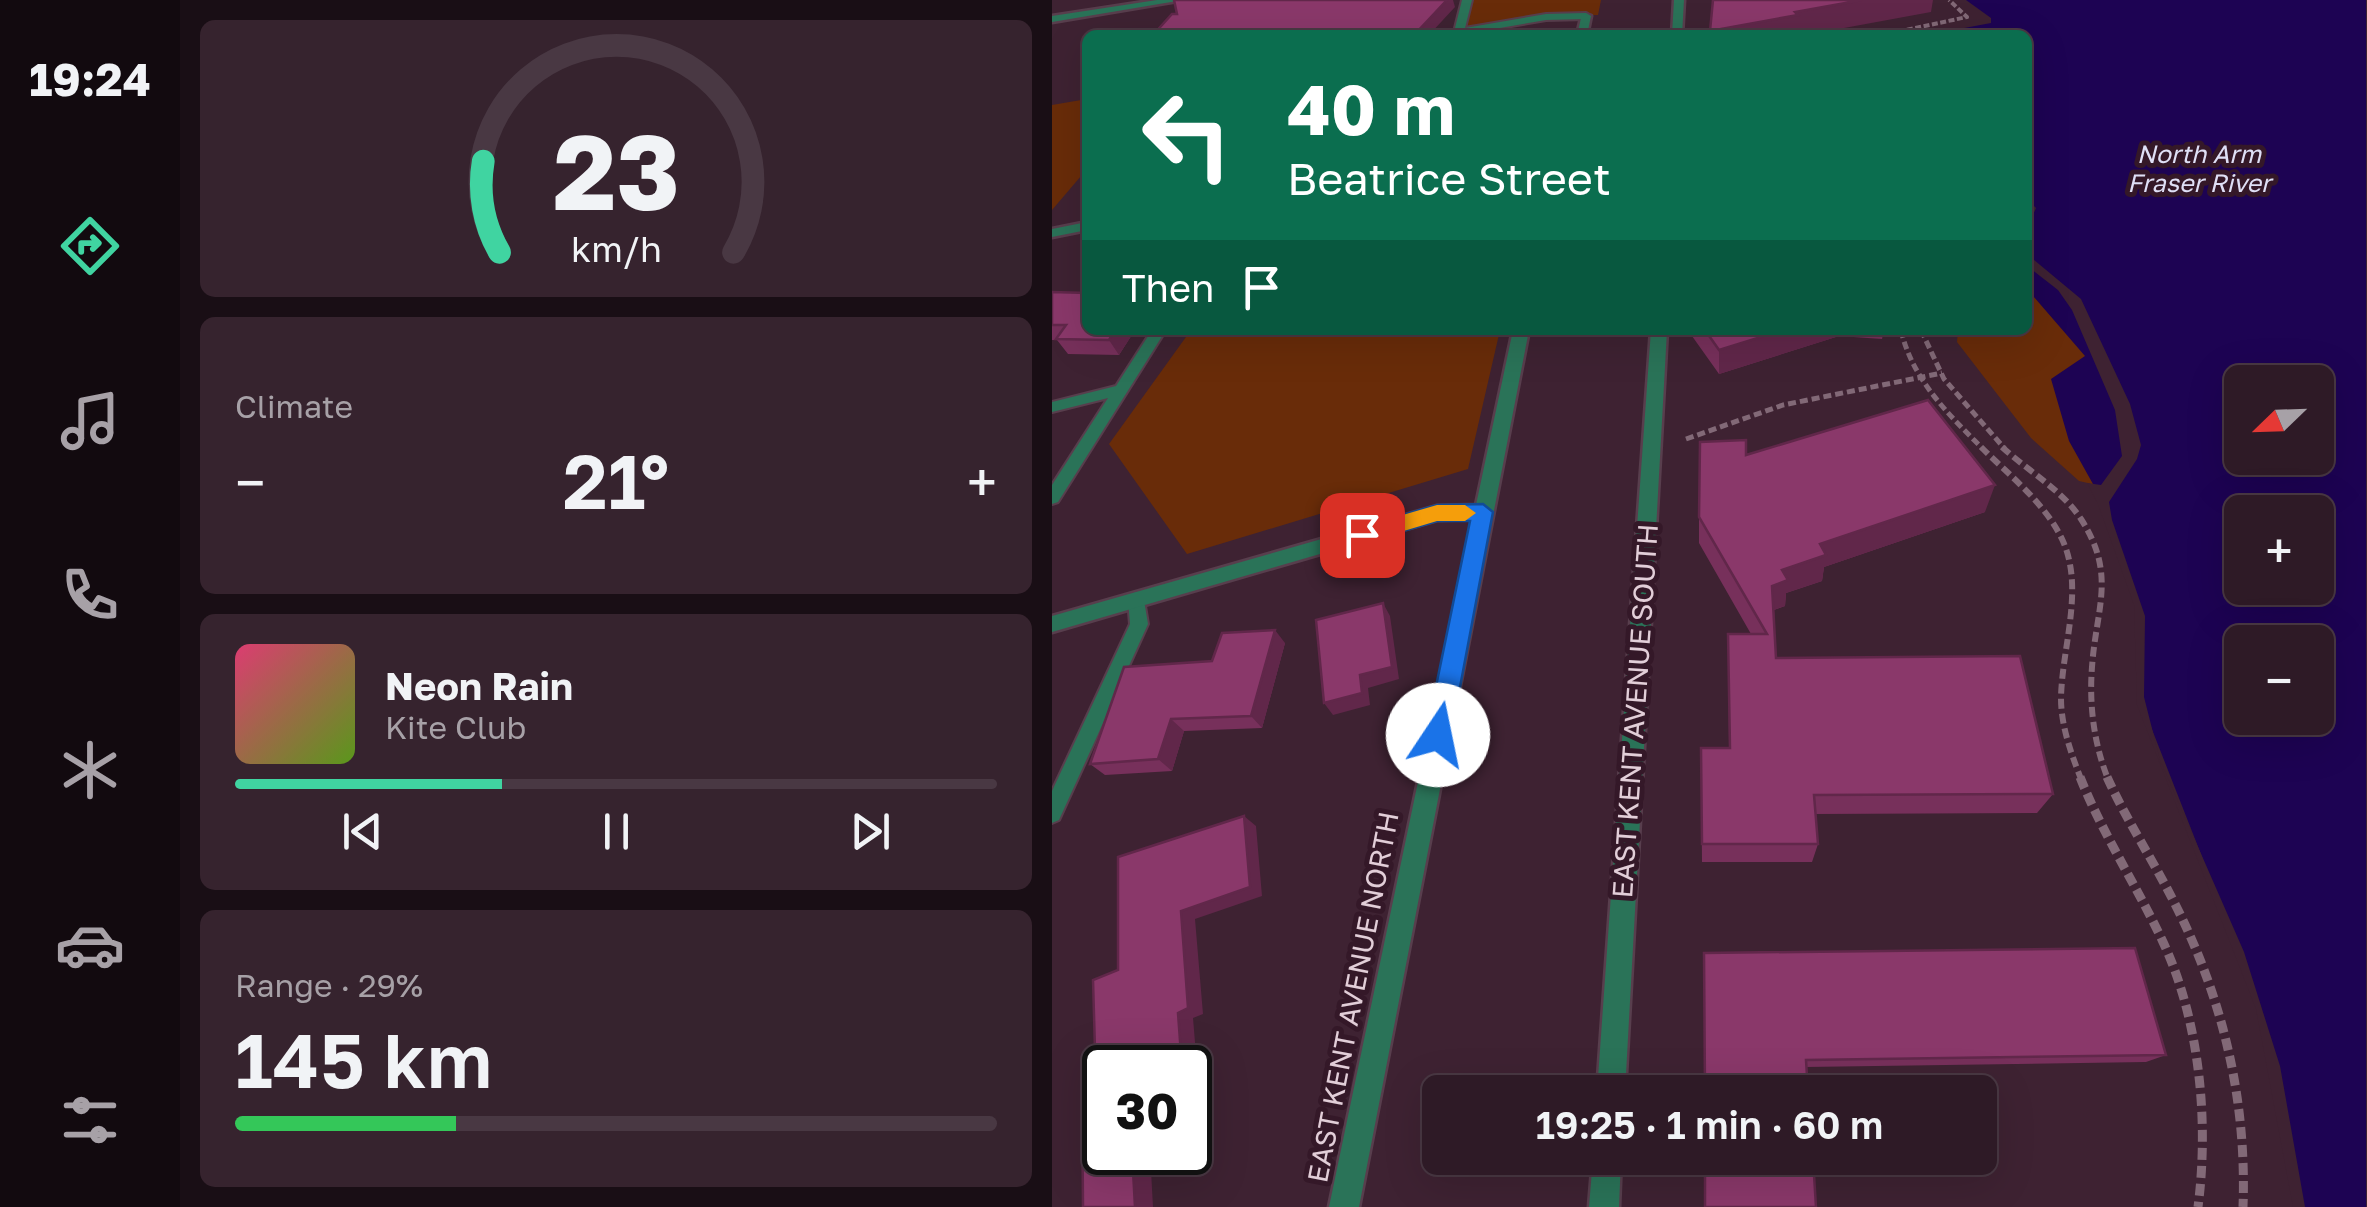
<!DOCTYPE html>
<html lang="en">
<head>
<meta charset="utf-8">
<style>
  body { margin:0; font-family:"Golos Text",sans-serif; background:#36232e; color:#f1f3f6; height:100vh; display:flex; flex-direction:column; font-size:38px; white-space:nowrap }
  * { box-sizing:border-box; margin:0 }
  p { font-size:32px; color:#a7a1a7 }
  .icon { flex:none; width:55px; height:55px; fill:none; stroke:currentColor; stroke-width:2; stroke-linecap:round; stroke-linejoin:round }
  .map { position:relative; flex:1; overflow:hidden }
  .sheet { display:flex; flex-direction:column; gap:20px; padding:20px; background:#190e15; width:872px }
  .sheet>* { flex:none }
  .banner { position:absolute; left:30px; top:30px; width:950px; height:305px; border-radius:15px; box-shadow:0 10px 40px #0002,0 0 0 2px #493843; background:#0b6e4f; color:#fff; overflow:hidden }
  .needle { width:65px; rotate:247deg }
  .buttons { position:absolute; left:1172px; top:365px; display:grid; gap:20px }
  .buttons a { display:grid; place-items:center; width:110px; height:110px; border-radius:15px; background:#2e1a26; box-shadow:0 10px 40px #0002,0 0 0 2px #493843; font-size:50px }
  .speed { position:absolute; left:30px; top:1045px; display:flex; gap:20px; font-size:50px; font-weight:700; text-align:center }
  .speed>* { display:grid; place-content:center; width:130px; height:130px; border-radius:50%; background:#2e1a26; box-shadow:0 10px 40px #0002,0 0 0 2px #493843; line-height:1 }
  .speed .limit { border:5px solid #111; border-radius:15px; background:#fff; color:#111 }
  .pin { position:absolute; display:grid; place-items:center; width:85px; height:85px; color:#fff; margin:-42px; border-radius:20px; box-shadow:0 5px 15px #0006 }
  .me { position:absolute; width:110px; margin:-55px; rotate:11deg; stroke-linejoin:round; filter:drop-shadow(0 0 8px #0008) }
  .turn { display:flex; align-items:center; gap:35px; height:210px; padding:0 40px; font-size:45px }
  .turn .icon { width:130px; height:130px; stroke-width:2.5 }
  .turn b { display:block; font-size:70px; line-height:85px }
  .then { display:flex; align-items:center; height:95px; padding:0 40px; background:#0003; gap:20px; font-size:38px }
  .big { font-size:75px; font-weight:600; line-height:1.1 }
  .sheet .tile { flex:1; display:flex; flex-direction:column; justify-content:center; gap:15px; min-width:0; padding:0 35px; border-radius:15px; background:#36232e }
  .sheet .dial { align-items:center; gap:0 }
  .dial svg { height:260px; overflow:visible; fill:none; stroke:#493843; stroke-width:7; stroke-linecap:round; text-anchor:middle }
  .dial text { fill:#f1f3f6; stroke:none }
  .song { display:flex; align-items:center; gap:30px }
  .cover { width:120px; height:120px; border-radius:15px; background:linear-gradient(135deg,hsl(340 70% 55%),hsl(90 70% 35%)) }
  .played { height:10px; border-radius:5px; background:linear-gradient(90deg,#40d4a1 35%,#493843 35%) }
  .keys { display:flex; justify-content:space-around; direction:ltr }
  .heat { display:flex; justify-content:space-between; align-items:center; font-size:55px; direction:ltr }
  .charge { height:15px; border-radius:8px; background:linear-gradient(90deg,#34c759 29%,#493843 0) }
  .trip { position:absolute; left:370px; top:1075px; width:575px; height:100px; border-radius:15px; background:#2e1a26; box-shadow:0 10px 40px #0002,0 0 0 2px #493843; font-weight:600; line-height:100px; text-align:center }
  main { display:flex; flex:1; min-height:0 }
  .tab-bar { display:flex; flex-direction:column; width:180px; justify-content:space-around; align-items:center; background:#120a0f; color:#a7a1a7 }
  .tab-bar .icon { width:70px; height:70px }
  .tab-bar .active { color:#40d4a1 }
  .tab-bar b { font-size:45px; color:#f1f3f6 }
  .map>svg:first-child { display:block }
</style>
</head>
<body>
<main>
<nav class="tab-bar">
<b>19:24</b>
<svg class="icon active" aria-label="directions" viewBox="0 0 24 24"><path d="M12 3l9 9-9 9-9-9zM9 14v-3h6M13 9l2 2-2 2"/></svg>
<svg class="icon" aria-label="music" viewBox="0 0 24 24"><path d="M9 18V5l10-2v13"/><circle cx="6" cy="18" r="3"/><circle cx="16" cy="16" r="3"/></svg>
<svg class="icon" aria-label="phone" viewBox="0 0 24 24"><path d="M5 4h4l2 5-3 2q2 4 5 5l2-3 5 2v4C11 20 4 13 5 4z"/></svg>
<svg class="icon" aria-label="climate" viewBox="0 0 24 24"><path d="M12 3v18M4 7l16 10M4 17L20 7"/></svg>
<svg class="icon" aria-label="car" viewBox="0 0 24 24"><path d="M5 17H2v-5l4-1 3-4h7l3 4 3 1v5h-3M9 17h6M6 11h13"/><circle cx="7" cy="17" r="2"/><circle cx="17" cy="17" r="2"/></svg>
<svg class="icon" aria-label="filters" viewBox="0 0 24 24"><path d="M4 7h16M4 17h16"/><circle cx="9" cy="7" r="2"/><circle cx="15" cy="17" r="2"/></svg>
</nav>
<section class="sheet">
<div class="tile dial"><svg viewBox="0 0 100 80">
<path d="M14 69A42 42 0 1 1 86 69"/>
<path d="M14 69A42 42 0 0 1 9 41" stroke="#40d4a1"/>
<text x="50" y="56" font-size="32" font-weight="700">23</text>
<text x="50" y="72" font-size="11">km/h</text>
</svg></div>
<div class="tile"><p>Climate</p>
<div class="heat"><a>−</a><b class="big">21°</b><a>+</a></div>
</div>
<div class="tile">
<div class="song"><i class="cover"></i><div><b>Neon Rain</b><p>Kite Club</p></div></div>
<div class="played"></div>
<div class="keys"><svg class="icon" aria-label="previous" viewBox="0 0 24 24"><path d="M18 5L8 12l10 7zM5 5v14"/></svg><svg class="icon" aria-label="pause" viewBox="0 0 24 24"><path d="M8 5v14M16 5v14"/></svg><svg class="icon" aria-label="next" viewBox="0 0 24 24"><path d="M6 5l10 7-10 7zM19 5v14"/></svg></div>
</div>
<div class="tile"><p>Range · 29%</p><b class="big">145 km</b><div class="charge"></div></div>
</section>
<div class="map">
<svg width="1315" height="1207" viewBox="0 0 1315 1207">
  <rect width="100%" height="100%" fill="#3e2232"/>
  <path fill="#692c09" d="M415,0H549L546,15H519L407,32Z
    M35,99V169L0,210V105Z
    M975,266L1044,367L1049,486L1027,481L979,438L905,342L906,330H975Z
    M139,330H448L416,469L135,554L57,444Z"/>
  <path fill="#1d0353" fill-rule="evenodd" d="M905,0H1314V1207H1247L1209,1007L1090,704L1087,604L1051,502L1017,441L999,379L1033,356L975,289V228L984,208L975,199V35H845L921,21V12ZM1190,382H1265V458H1190ZM1190,512H1265V588H1190ZM1190,642H1265V718H1190Z"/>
  <path fill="#3e2232" d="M900,0H914L939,18V23L875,35H840L843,30L916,16Z
    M975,254L1029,299L1078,404L1089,445L1085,459L1057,502L1060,520L1093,616L1092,697L1108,760L1192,952L1228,1066L1253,1207H1241L1204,1009L1085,705L1082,605L1046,504L1035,483L1049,485L1070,456L1063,410L1020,310L1006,290L975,266Z"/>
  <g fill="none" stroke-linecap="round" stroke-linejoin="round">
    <g stroke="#583e4d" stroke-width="4">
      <path id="lane" d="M410,0H420L413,28L494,14L534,13L539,16L534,19L494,20L407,35L402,32Z
        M100,330H114L6,502L0,504V485L56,398L0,412V402L64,386Z
        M85,592L91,594L96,624L7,820L0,823V791L78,624L76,599L79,594Z"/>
    </g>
    <g stroke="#583e4d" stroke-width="5">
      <path id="street" d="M105,0H131L0,22V16Z
        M622,0H632L630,35H620Z
        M530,14L539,16L535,35H525Z
        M35,222V230L0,237V229Z
        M461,330H477L307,1207H277L421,519L385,520L0,632V616L385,506L424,505Z
        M599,330H615L573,1092H545Z
        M541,1158H569L567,1207H537Z"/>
    </g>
    <path stroke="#826977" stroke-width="4" stroke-dasharray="6 2.5" stroke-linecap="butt" d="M830,35L915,17L897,0"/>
    <path stroke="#826977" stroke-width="5" stroke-dasharray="8 4" stroke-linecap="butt" d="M849,330C860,379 896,414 931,449
      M869,330L892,379L953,449
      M634,439L731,405L890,373"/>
    <path stroke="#826977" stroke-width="6" stroke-dasharray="10 5" stroke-linecap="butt" d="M929,447C956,474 993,503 1010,539C1033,588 1010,646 1009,698C1009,726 1019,753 1029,779
      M950,447C976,471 1010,490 1029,519C1065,575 1044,608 1040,667C1037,705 1042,744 1056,779"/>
    <path stroke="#826977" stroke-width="9" stroke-dasharray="12 6" stroke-linecap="butt" d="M1028,777C1051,835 1085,886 1111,942C1148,1021 1157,1122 1146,1207
      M1055,777C1074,819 1099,857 1120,898C1170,995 1195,1098 1191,1207"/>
    <use href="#lane" fill="#2a7358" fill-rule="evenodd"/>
    <use href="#street" fill="#2a7358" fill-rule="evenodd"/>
  </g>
  <path fill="#77305b" d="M0,292L83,330L67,355L16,354L5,340H0Z
    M640,330H832L830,339L787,336L667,374L640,336Z
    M694,455L933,512L772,567L770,581L734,593L733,606L722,610L724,658L1001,794L985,813L763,814L766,844L760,862H650L649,748H677L676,634H699L647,543V517Z
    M233,643L210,728L132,731L120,771L53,775L38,764L160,661Z
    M652,953L1114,1055L1094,1062L754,1067Z"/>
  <path fill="#61274a" d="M395,0H401L403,7L377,35L364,33Z
    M810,0H881L879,12L754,35H658V31L743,12Z
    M63,330H83L67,355L57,340Z
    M731,330H787V336L667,374V350Z
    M943,485L933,512L772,567L770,581L734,593L733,606L718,611L720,586L730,570L768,544Z
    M331,603L338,616L347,679L316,688L318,705L281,715L272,703Z
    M223,630L233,643L210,728L199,716Z
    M119,719L132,731L120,771L106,759Z
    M192,816L204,826L210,896L143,919L151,1014L141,1018L149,1115L138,1120V1068H130L126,1013L129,911Z
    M80,1152H98L101,1207H83Z"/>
  <path fill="#8a386a" stroke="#61274a" stroke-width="2.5" d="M122,0H395L364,33L482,34V35H101L120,14H125Z
    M661,0H810L743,12L746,15L658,31Z
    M0,292L35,293V330H63L57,340L4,339L14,325H0Z
    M653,330H731L667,350Z
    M876,400L943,485L768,544L774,555L730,570L736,580L720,586L724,658L968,656L1001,794L762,795L766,844H650L649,748H678L676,634H715L647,517L648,442L694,440V455Z
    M331,603L340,667L308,675L310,693L272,703L264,620Z
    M223,630L199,716L119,719L106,759L38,764L72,667L160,661L170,633Z
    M192,816L198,887L129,911L136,1008L126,1013L130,1068H52V1152H80L83,1207H31L30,1091L44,1085L41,980L66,970V857Z
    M1083,948L1114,1055L754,1060L756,1092H653L652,953Z
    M653,1158H761L764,1207H653Z"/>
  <path fill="#1a73e8" stroke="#114b97" stroke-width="2.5" d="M431,504L441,512L399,735L395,743L386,747L378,743L374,735L418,521H385L310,543L300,535L303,529L385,505Z"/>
  <path fill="#f59e0b" d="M385,505H413L424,513L413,521H385L345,533L334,525L337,519Z"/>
  <g text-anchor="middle" stroke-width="10" stroke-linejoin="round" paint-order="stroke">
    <g font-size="25" font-style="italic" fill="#dfdff6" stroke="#341828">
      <text x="1147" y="163">North Arm<tspan x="1147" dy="29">Fraser River</tspan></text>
    </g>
    <g font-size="28" fill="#e2ced8" stroke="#341828">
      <text transform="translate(583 711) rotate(-86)" y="10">EAST KENT AVENUE SOUTH</text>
      <text transform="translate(301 997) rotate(-79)" y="10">EAST KENT AVENUE NORTH</text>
    </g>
  </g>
</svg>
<div class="buttons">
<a><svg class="needle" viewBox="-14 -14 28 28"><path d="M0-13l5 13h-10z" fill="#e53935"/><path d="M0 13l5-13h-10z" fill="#a7a1a7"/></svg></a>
<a>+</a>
<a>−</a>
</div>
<div class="speed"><div class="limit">30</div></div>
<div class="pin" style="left:310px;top:535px;background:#d93025"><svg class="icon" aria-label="arrive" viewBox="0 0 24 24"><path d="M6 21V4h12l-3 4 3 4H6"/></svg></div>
<svg class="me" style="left:386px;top:735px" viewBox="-20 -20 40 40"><circle r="19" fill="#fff"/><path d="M0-13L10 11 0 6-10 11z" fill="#1a73e8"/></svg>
<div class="trip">19:25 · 1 min · 60 m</div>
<div class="banner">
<div class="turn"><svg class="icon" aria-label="left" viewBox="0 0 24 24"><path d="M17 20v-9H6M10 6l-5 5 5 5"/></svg><div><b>40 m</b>Beatrice Street</div></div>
<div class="then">Then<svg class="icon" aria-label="arrive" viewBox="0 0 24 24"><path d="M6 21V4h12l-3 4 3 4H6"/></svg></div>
</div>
</div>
</main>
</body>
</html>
